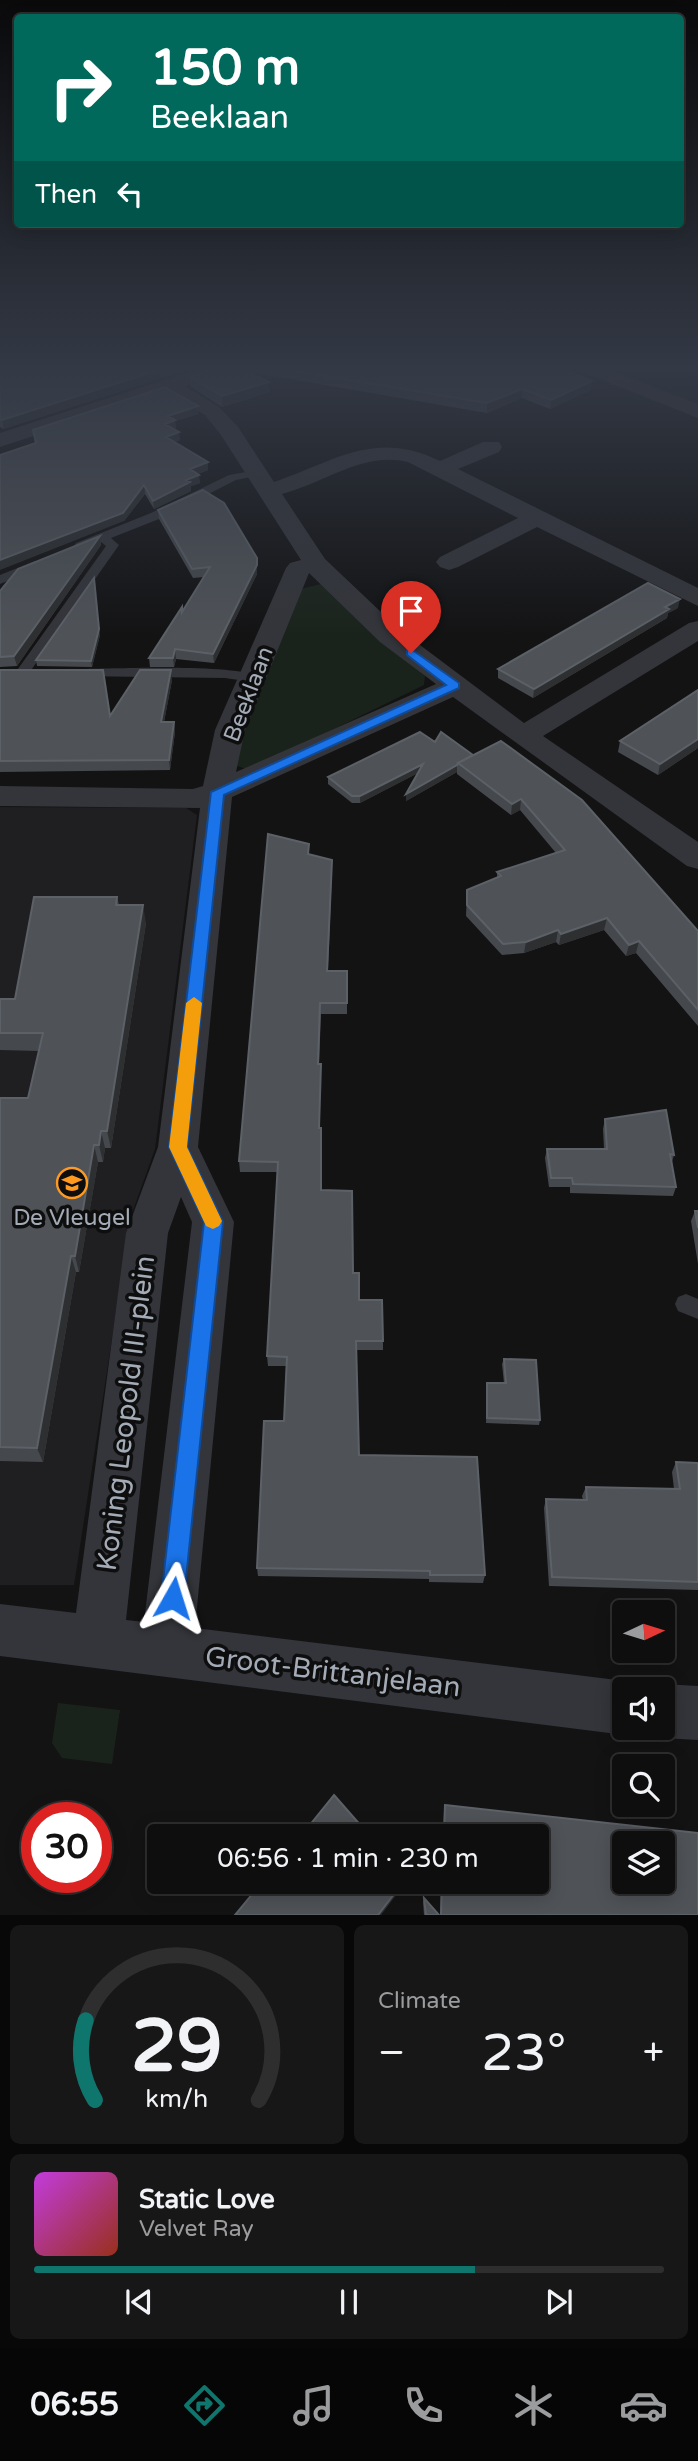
<!DOCTYPE html>
<html lang="en">
<head>
<meta charset="utf-8">
<style>
  body { margin:0; font-family:"Varela Round",sans-serif; background:#171718; color:#f1f3f6; height:100vh; display:flex; flex-direction:column; font-size:26px; white-space:nowrap }
  * { box-sizing:border-box; margin:0 }
  p { font-size:23px; color:#9b9c9e }
  .icon { flex:none; width:38px; height:38px; fill:none; stroke:currentColor; stroke-width:2; stroke-linecap:round; stroke-linejoin:round }
  .map { position:relative; height:1915px; overflow:hidden }
  .side { display:flex; flex-direction:column; gap:10px; padding:10px; background:#080808; flex:1 }
  .side>* { flex:none }
  .banner { position:absolute; left:14px; top:14px; width:670px; height:214px; border-radius:7px; box-shadow:0 4px 18px #0003,0 0 0 2px #2e2e2f; background:#00695c; color:#fff; overflow:hidden }
  .needle { width:46px; rotate:86deg }
  .fabs { position:absolute; left:612px; top:1600px; display:grid; gap:14px }
  .fabs a { display:grid; place-items:center; width:63px; height:63px; border-radius:7px; background:#0e0e0f; box-shadow:0 4px 18px #0003,0 0 0 2px #2e2e2f; font-size:35px }
  .speed { position:absolute; left:21px; top:1802px; display:flex; gap:14px; font-size:35px; font-weight:700; text-align:center }
  .speed>* { display:grid; place-content:center; width:91px; height:91px; border-radius:50%; background:#0e0e0f; box-shadow:0 4px 18px #0003,0 0 0 2px #2e2e2f; line-height:1 }
  .speed .limit { border:10px solid #d22; background:#fff; color:#111 }
  .pin { position:absolute; display:grid; place-items:center; width:60px; height:60px; color:#fff; margin:-72px -30px; border-radius:50% 50% 50% 0; rotate:-45deg; box-shadow:0 0 7px #0007 }
  .pin .icon { rotate:45deg }
  .me { position:absolute; width:77px; margin:-38px; rotate:6deg; stroke-linejoin:round; filter:drop-shadow(0 0 5px #0008) }
  .turn { display:flex; align-items:center; gap:24px; height:147px; padding:0 21px; font-size:32px }
  .turn .icon { width:91px; height:91px; stroke-width:2.5 }
  .turn b { display:block; font-size:49px; line-height:60px }
  .then { display:flex; align-items:center; height:66px; padding:0 21px; background:#0003; gap:14px; font-size:26px }
  .big { font-size:52px; font-weight:600; line-height:1.1 }
  .side .card { flex:1; display:flex; flex-direction:column; justify-content:center; gap:10px; min-width:0; padding:0 24px; border-radius:10px; background:#171718 }
  .side .dial { align-items:center; gap:0 }
  .dial svg { height:182px; overflow:visible; fill:none; stroke:#2e2e2f; stroke-width:7; stroke-linecap:round; text-anchor:middle }
  .dial text { fill:#f1f3f6; stroke:none }
  .song { display:flex; align-items:center; gap:21px }
  .cover { width:84px; height:84px; border-radius:10px; background:linear-gradient(135deg,hsl(290 70% 55%),hsl(10 70% 35%)) }
  .played { height:7px; border-radius:4px; background:linear-gradient(90deg,#0f766e 70%,#2e2e2f 70%) }
  .keys { display:flex; justify-content:space-around; direction:ltr }
  .heat { display:flex; justify-content:space-between; align-items:center; font-size:38px; direction:ltr }
  .side .tiles { flex:1; display:grid; gap:10px; grid-template-columns:1fr 1fr }
  .card:last-child { grid-column:span 2 }
  .trip { position:absolute; left:147px; top:1824px; width:402px; height:70px; border-radius:7px; background:#0e0e0f; box-shadow:0 4px 18px #0003,0 0 0 2px #2e2e2f; font-weight:600; line-height:70px; text-align:center }
  .dock { display:flex; height:112px; justify-content:space-around; align-items:center; background:#060606; color:#9b9c9e }
  .dock .icon { width:49px; height:49px }
  .dock .current { color:#0f766e }
  .dock b { font-size:32px; color:#f1f3f6 }
  .map>svg:first-child { display:block }
</style>
</head>
<body>
<div class="map">
<svg width="698" height="1915" viewBox="0 0 698 1915">
  <rect width="100%" height="100%" fill="#131314"/>
  <path fill="#1f1f22" d="M0,807L186,808L197,815L155,1149L131,1216L74,1585H0Z"/>
  <path fill="#1a231b" d="M604,368H655L698,384V405Z
    M321,584L425,676L424,685L250,770L234,765L238,730L300,589Z
    M58,1703L120,1710L112,1764L62,1758L52,1743Z"/>
  <g fill="none" stroke-linecap="round" stroke-linejoin="round">
    <path fill="#33353a" fill-rule="evenodd" d="M257,470L263,473L261,475L236,480L159,519L111,538L119,545L27,676H17L15,673L106,546L101,542L80,550L74,546L76,543L151,513L229,475Z
      M35,561L41,565L39,568L0,584V575Z
      M80,669C110,669 243,663 259,678L252,682L225,678L75,676V670Z
      M686,1294L698,1299V1319L678,1311L675,1304L678,1297Z"/>
    <path fill="#33353a" fill-rule="evenodd" d="M201,368H230L227,372L185,386L219,407L238,427L274,482C335,461 375,429 440,461L483,442H499L502,447L499,452L458,469L698,588V606L537,527L458,567L449,570L440,567L436,562L440,557L518,518L408,462C364,451 324,483 282,494L325,559L400,630L524,723L689,623L698,621V641L543,736L698,842V869L687,866L453,697L232,797L198,1147L234,1222L195,1628L625,1681L644,1689H625V1727H663V1689H652L663,1684L698,1686V1740L663,1738L643,1728L625,1735L0,1656V1604L76,1613L126,1233L158,1147L200,808L0,806V786L193,789L203,786L215,730L286,568L290,563L301,560L221,435L205,415L166,392L0,447V433ZM309,573L380,642L436,684L236,772L245,730ZM181,1197L192,1222L144,1622L126,1620L168,1233Z
      M579,368H606L698,404V418L582,372Z"/>
  </g>
  <path fill="#45484d" fill-rule="evenodd" d="M0,368L4,429L0,427Z
    M214,368H561L591,390L550,409L522,398L487,413L250,372L270,392L222,407L191,387L190,377Z
    M198,406V414L175,421L176,428L173,429L180,440L175,442L208,462V470L198,474L200,483L191,486V491L154,509L145,494L124,521L36,443L33,430Z
    M158,510L257,574L214,663L176,659L174,667H150L149,658L183,612L204,577L193,578L159,519Z
    M100,536L101,545L17,666L0,667V591Z
    M678,608L668,613L667,618L533,698L498,678V669Z
    M100,635L92,667L37,666L36,660Z
    M0,670L110,716L172,680L164,722H174L175,732L170,770L0,772Z
    M698,690V748L658,775L618,752L620,741Z
    M441,732L698,931V1026L636,953L626,956L604,930L559,945L556,942L524,953L502,955L466,916L467,890L497,878V872L556,853L520,810L511,815L457,774V772L406,801L418,773L360,803H352L328,784V777L435,742Z
    M309,854L332,871L328,971H347V1014H321L319,1064L321,1075L319,1128L321,1190L353,1273L359,1300L383,1341V1350H356L359,1455L485,1575L483,1583L429,1582V1579L258,1576L257,1568L284,1421L286,1366H268L267,1356L277,1172H240L239,1161Z
    M117,897L119,905L146,923L111,1148H105L103,1162H98L79,1272H76L43,1462L0,1461V1098H28L39,1051L0,1050V999H15Z
    M605,1119L674,1155L672,1162L676,1187L673,1196L570,1193V1187H549L545,1158L547,1149H604L603,1129Z
    M695,1211H698V1264L691,1221Z
    M504,1359L540,1420L539,1425L486,1423L487,1383H504L502,1364Z
    M676,1462L698,1463V1590L549,1586L544,1508L546,1499L583,1500L582,1496L586,1487L674,1489L672,1472Z
    M445,1805L698,1833V1915H440L441,1881H537V1836H443L444,1810ZM625,1843H663V1881H625Z
    M424,1898L439,1915H424L423,1902Z"/>
  <path fill="#2d2f31" d="M165,368H194L4,429L2,420Z
    M592,381L591,390L550,409L551,400Z
    M269,382L270,392L222,407V396Z
    M522,389V398L487,413V403Z
    M198,406V414L175,421L176,428L166,431L165,424L168,416Z
    M179,432L180,440L167,444L166,437Z
    M208,462V470L191,477L190,469Z
    M199,475L200,483L191,486V491L154,509L153,501L186,480Z
    M144,485L145,494L124,521L0,570V560Z
    M100,536L101,545L17,666L14,656Z
    M257,558V574L214,663L213,654Z
    M94,578L100,635L92,667L91,661Z
    M680,599L678,608L668,613L667,618L533,698L534,689Z
    M175,649L176,659L174,667L173,658Z
    M171,670L172,680L162,732L161,722Z
    M174,722L175,732L170,770L169,760Z
    M698,739V748L658,775L660,764Z
    M423,764L422,771L360,803V796Z
    M457,765V772L406,801V794Z
    M521,799L520,810L511,815L512,804Z
    M143,905L146,923L111,1148L107,1131Z
    M607,918L604,930L559,945L561,934Z
    M558,930L556,942L524,953L526,942Z
    M639,941L636,953L626,956L629,945Z
    M101,1131L105,1148L103,1162L99,1145Z
    M94,1145L98,1162L79,1272L75,1256Z
    M71,1256L76,1272L43,1462L37,1448Z
    M404,1881H406V1882L381,1915H378Z"/>
  <path fill="#4f5358" stroke="#5c6167" stroke-width="2" fill-rule="evenodd" d="M0,368H165L2,420L0,419Z
    M214,368H241L269,382L222,396L190,377Z
    M276,368H561L592,381L551,400L522,389L487,403Z
    M165,387L198,406L168,416L175,420L165,424L179,432L166,437L208,462L190,469L199,475L186,480L190,482L153,501L144,485L123,513L0,560V455L36,443L33,430Z
    M203,490L224,503L257,558V565L213,654L175,649L173,658H149L182,607V612L210,567L192,569L158,510Z
    M100,536L14,656L0,657V591L18,569Z
    M94,578L99,629L91,661L36,660Z
    M648,583L680,599L665,607L669,609L534,689L498,669Z
    M0,670H103L110,716L140,670H171L161,722H174L169,760L0,761Z
    M698,690V739L660,764L620,741Z
    M420,732L435,742L441,732L473,755L458,763L457,765L406,794L423,764L360,796H352L328,777Z
    M501,741L582,800L698,931V1010L639,941L629,945L607,918L561,934L558,930L526,942L503,944L467,905V890L501,876L497,872L565,850L521,799L512,804L458,763Z
    M268,834L309,844L308,854L332,860L327,971H347V1003H320L318,1064H321L319,1128H321V1190L352,1191L353,1273H359V1300H382L383,1341H356L359,1455L477,1457L485,1575H430V1571L257,1568L264,1421H284L287,1357L267,1356L278,1162L239,1161Z
    M34,897H117L116,905H143L107,1131H101L99,1145H94L75,1256H71L37,1448L0,1447V1098H28L43,1033H0V999H15Z
    M666,1110L674,1155L670,1154L676,1187L573,1184L572,1178H551L547,1149H607L605,1119Z
    M695,1211H698V1228Z
    M504,1359L536,1360L540,1420L487,1418V1383H506Z
    M676,1462L698,1463V1582L552,1577L546,1499L587,1500L586,1487L680,1489Z
    M334,1795L370,1836H301Z
    M445,1805L698,1833V1915H441L442,1881H537V1836H444ZM625,1843H663V1881H625Z
    M263,1881H404L378,1915H235Z
    M424,1898L439,1915H426Z"/>
  <linearGradient id="sky" x2="0" y2="1"><stop stop-color="#0a0a0b"/><stop offset="0.58" stop-color="#333945"/><stop offset="1" stop-color="#333945" stop-opacity="0"/></linearGradient>
  <rect width="698" height="636" fill="url(#sky)"/>
  <path fill="#1a73e8" stroke="#114b97" stroke-width="2" d="M411,649L459,683V688L224,795L187,1147L223,1222L184,1598L181,1606L173,1609L164,1606L161,1598L204,1222L169,1147L211,792L446,685L407,655V650Z"/>
  <path fill="#f59e0b" d="M194,997L202,1003L187,1147L222,1221L219,1226L213,1229L206,1226L169,1147L186,1003Z"/>
  <defs>
    <g id="school-ring" transform="scale(1.575)"><circle r="9.5" fill="#0e0e0f" stroke="#ff9a20" stroke-width="1.5"/><path d="M0-5L7-2L0 1L-7-2ZM-4 1L0 2.5L4 1V4Q0 6-4 4Z" fill="#ff9a20"/></g>
  </defs>
  <g fill-rule="evenodd">
    <use href="#school-ring" x="72" y="1183"/>
  </g>
  <g text-anchor="middle" stroke-width="7" stroke-linejoin="round" paint-order="stroke">
    <g font-size="23" fill="#a3abb6" stroke="#0e0e0f">
      <text transform="translate(248 694) rotate(-69)" y="8">Beeklaan</text>
    </g>
    <g font-size="23" fill="#a3abb6" stroke="#0e0e0f">
      <text x="72" y="1225">De Vleugel</text>
    </g>
    <g font-size="28" fill="#a3abb6" stroke="#0e0e0f">
      <text transform="translate(125 1413) rotate(-83)" y="10">Koning Leopold III-plein</text>
      <text transform="translate(333 1671) rotate(7)" y="10">Groot-Brittanjelaan</text>
    </g>
  </g>
</svg>
<div class="fabs">
<a><svg class="needle" viewBox="-14 -14 28 28"><path d="M0-13l5 13h-10z" fill="#e53935"/><path d="M0 13l5-13h-10z" fill="#9b9c9e"/></svg></a>
<a><svg class="icon" aria-label="sound" viewBox="0 0 24 24"><path d="M4 9h4l5-4v14l-5-4H4zM17 9q2 3 0 6"/></svg></a>
<a><svg class="icon" aria-label="search" viewBox="0 0 24 24"><circle cx="10" cy="10" r="6"/><path d="M15 15l6 6"/></svg></a>
<a><svg class="icon" aria-label="layers" viewBox="0 0 24 24"><path d="M12 4l9 5-9 5-9-5zM3 14l9 5 9-5"/></svg></a>
</div>
<div class="speed"><div class="limit">30</div></div>
<div class="pin" style="left:411px;top:653px;background:#d93025"><svg class="icon" aria-label="arrive" viewBox="0 0 24 24"><path d="M6 21V4h12l-3 4 3 4H6"/></svg></div>
<svg class="me" style="left:173px;top:1598px" viewBox="-20 -20 40 40"><path d="M0-17L14 15 0 8-14 15z" fill="#1a73e8" stroke="#fff" stroke-width="4"/></svg>
<div class="trip">06:56 · 1 min · 230 m</div>
<div class="banner">
<div class="turn"><svg class="icon" aria-label="right" viewBox="0 0 24 24"><path d="M7 20v-9h11M14 6l5 5-5 5"/></svg><div><b>150 m</b>Beeklaan</div></div>
<div class="then">Then<svg class="icon" aria-label="left" viewBox="0 0 24 24"><path d="M17 20v-9H6M10 6l-5 5 5 5"/></svg></div>
</div>
</div>
<section class="side">
<div class="tiles">
<div class="card dial"><svg viewBox="0 0 100 80">
<path d="M14 69A42 42 0 1 1 86 69"/>
<path d="M14 69A42 42 0 0 1 10 34" stroke="#0f766e"/>
<text x="50" y="56" font-size="32" font-weight="700">29</text>
<text x="50" y="72" font-size="11">km/h</text>
</svg></div>
<div class="card"><p>Climate</p>
<div class="heat"><a>−</a><b class="big">23°</b><a>+</a></div>
</div>
<div class="card">
<div class="song"><i class="cover"></i><div><b>Static Love</b><p>Velvet Ray</p></div></div>
<div class="played"></div>
<div class="keys"><svg class="icon" aria-label="previous" viewBox="0 0 24 24"><path d="M18 5L8 12l10 7zM5 5v14"/></svg><svg class="icon" aria-label="pause" viewBox="0 0 24 24"><path d="M8 5v14M16 5v14"/></svg><svg class="icon" aria-label="next" viewBox="0 0 24 24"><path d="M6 5l10 7-10 7zM19 5v14"/></svg></div>
</div>
</div>
</section>
<nav class="dock">
<b>06:55</b>
<svg class="icon current" aria-label="directions" viewBox="0 0 24 24"><path d="M12 3l9 9-9 9-9-9zM9 14v-3h6M13 9l2 2-2 2"/></svg>
<svg class="icon" aria-label="music" viewBox="0 0 24 24"><path d="M9 18V5l10-2v13"/><circle cx="6" cy="18" r="3"/><circle cx="16" cy="16" r="3"/></svg>
<svg class="icon" aria-label="phone" viewBox="0 0 24 24"><path d="M5 4h4l2 5-3 2q2 4 5 5l2-3 5 2v4C11 20 4 13 5 4z"/></svg>
<svg class="icon" aria-label="climate" viewBox="0 0 24 24"><path d="M12 3v18M4 7l16 10M4 17L20 7"/></svg>
<svg class="icon" aria-label="car" viewBox="0 0 24 24"><path d="M5 17H2v-5l4-1 3-4h7l3 4 3 1v5h-3M9 17h6M6 11h13"/><circle cx="7" cy="17" r="2"/><circle cx="17" cy="17" r="2"/></svg>
</nav>
</body>
</html>
